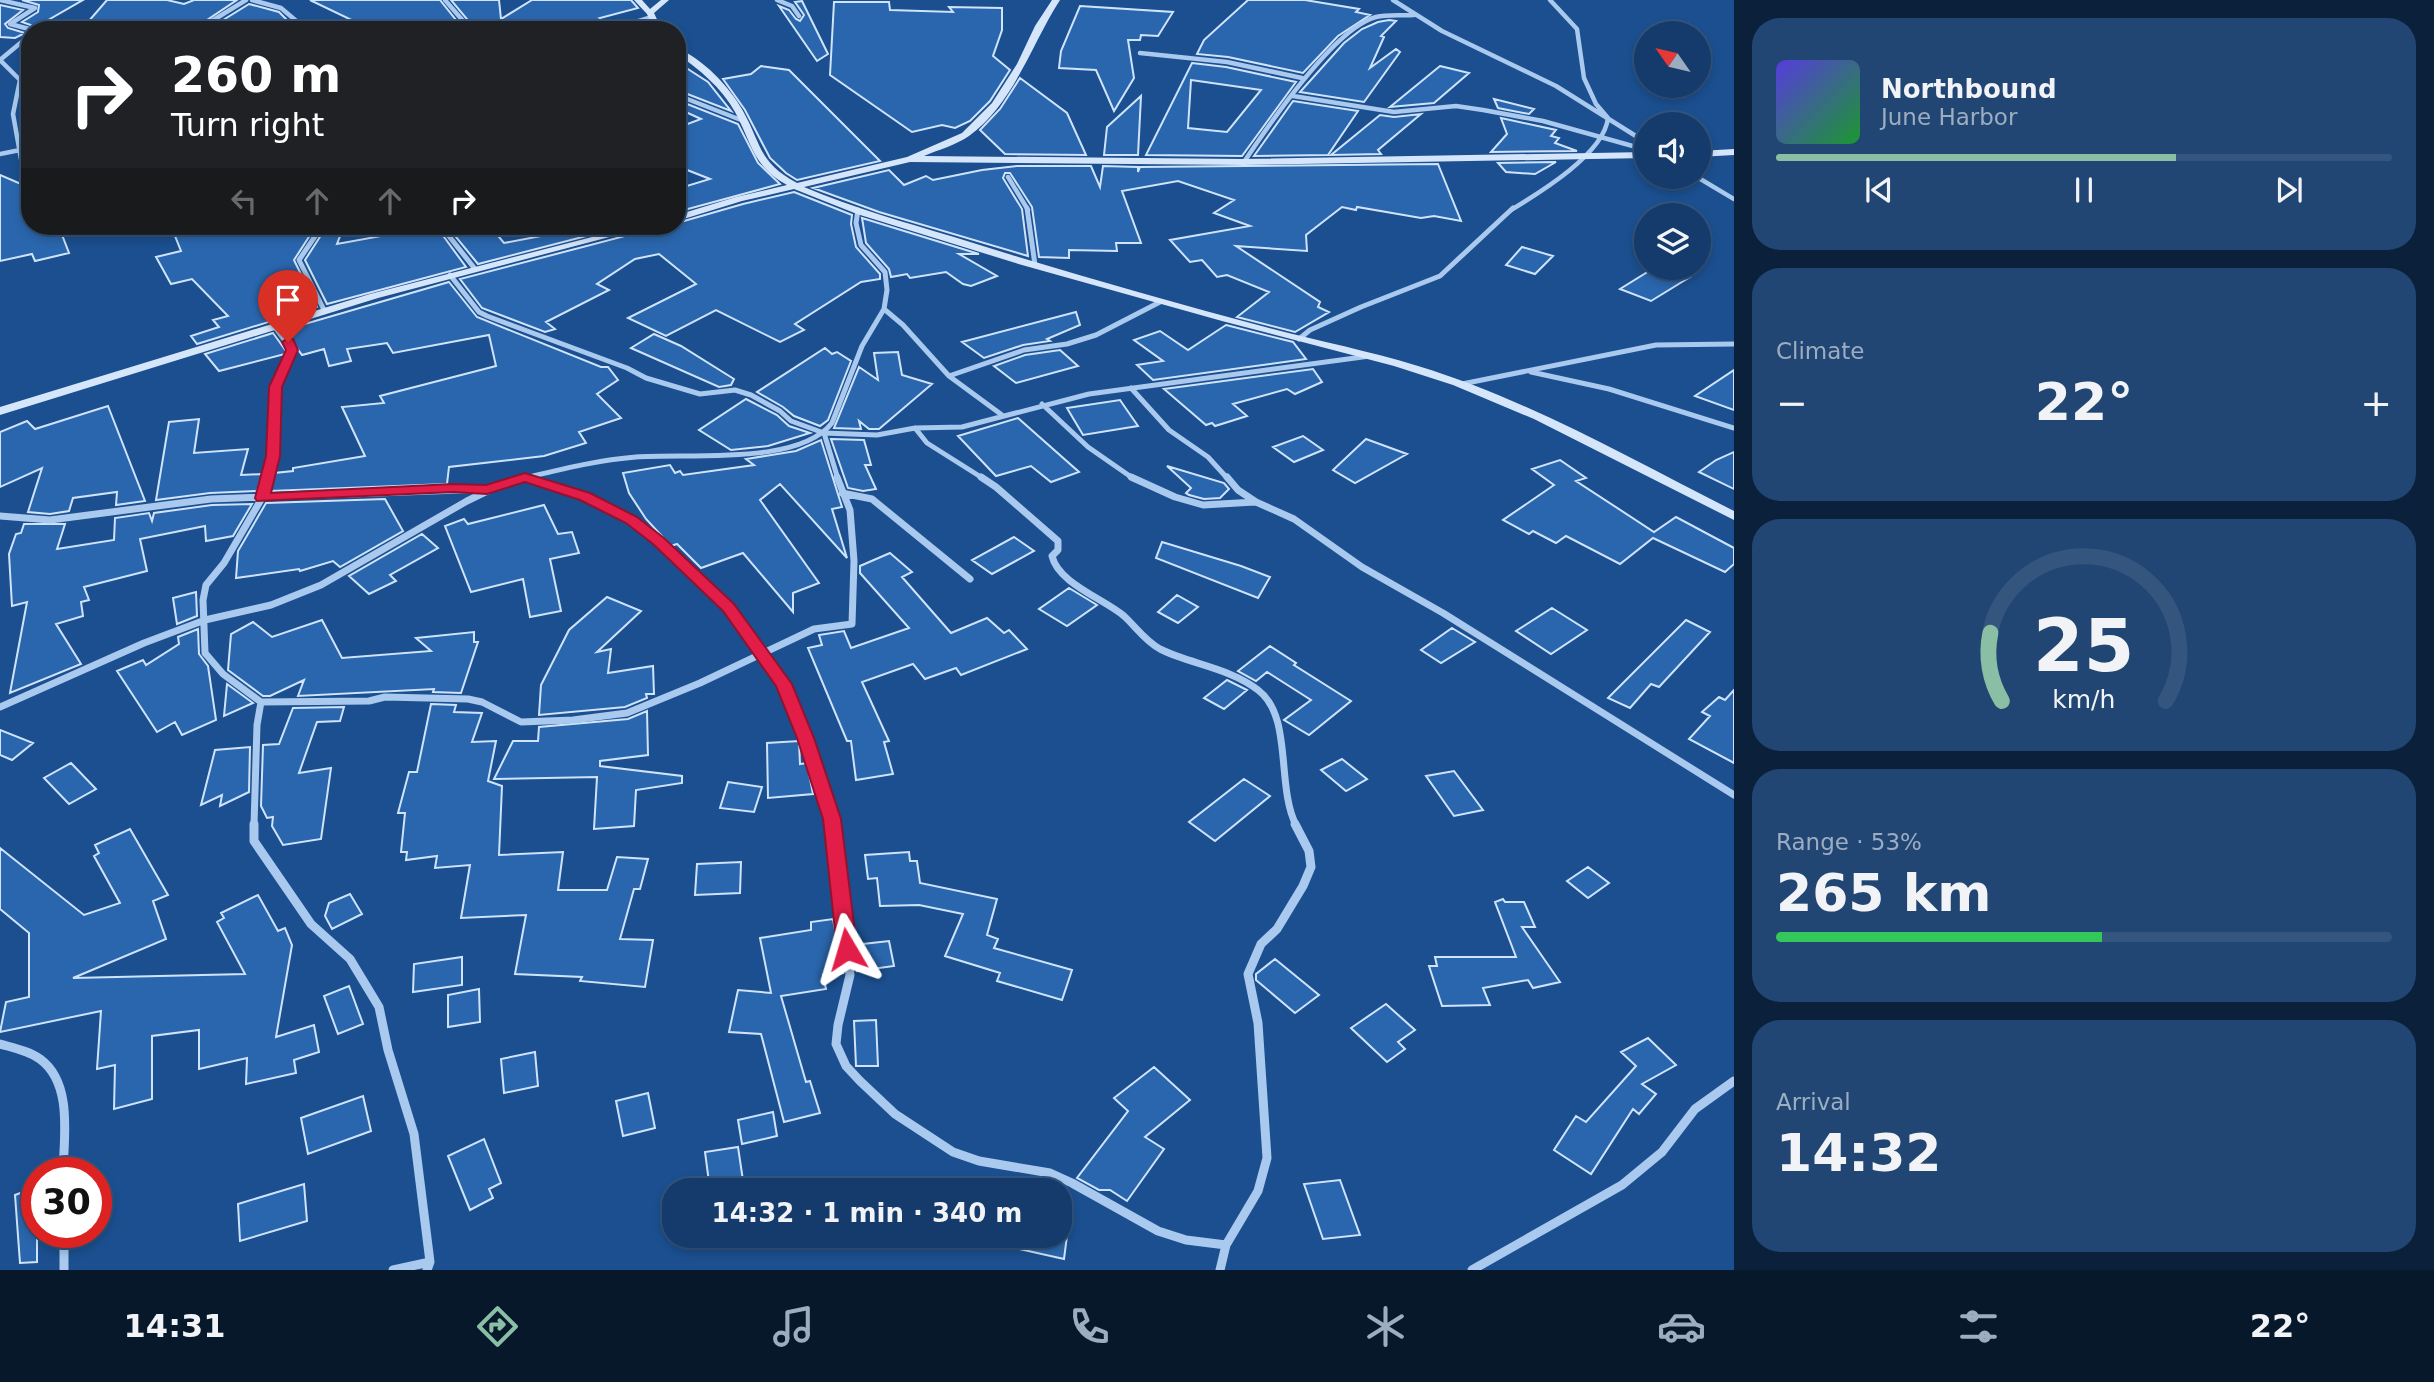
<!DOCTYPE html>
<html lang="en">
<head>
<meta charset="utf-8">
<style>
  body { margin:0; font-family:"DejaVu Sans",sans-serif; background:#214673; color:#f1f3f6; height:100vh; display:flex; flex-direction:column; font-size:26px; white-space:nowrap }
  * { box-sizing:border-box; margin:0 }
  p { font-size:23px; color:#9dadc1 }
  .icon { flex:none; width:38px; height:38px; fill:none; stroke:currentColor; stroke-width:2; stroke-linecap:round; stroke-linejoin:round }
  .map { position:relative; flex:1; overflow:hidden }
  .details { display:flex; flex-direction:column; gap:18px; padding:18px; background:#0b203b; width:700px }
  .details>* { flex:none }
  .banner { position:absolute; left:21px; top:21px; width:665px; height:214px; border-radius:28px; box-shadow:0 4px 10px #0003,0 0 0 2px #33557e; background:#202124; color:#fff; overflow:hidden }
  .needle { width:46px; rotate:304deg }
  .buttons { position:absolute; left:1634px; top:21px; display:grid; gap:14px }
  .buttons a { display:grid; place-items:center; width:77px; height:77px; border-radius:50%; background:#143b6b; box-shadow:0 4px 10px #0003,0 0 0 2px #33557e; font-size:35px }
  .speed { position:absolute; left:21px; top:1157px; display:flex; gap:14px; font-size:35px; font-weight:700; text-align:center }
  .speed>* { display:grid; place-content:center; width:91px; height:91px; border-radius:50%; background:#143b6b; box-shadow:0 4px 10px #0003,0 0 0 2px #33557e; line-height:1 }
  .speed .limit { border:10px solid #d22; background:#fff; color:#111 }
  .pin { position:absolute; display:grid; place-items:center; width:60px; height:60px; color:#fff; margin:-72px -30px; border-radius:50% 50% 50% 0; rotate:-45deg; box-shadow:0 0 7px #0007 }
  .pin .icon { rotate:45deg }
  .me { position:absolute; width:77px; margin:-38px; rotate:353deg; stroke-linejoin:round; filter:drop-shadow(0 0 5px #0008) }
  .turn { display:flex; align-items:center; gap:24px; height:147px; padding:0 35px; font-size:32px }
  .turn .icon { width:91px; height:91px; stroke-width:2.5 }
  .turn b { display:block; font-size:49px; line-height:60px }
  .lanes { display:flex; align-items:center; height:66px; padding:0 35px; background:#0003; justify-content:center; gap:35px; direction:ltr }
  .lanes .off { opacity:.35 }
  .big { font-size:52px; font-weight:700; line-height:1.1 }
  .details .widget { flex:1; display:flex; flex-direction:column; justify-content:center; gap:10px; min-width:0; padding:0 24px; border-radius:28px; background:#214673 }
  .details .dial { align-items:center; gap:0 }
  .dial svg { height:182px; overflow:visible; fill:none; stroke:#33557e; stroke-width:7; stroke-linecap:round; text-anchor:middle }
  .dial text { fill:#f1f3f6; stroke:none }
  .song { display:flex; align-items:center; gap:21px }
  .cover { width:84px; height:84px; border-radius:10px; background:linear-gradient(135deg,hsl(250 70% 55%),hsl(130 70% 35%)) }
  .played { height:7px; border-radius:4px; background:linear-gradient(90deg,#8abfa5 65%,#33557e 65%) }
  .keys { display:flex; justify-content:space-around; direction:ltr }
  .heat { display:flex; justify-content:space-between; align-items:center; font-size:38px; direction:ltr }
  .charge { height:10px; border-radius:5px; background:linear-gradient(90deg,#34c759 53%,#33557e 0) }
  .trip { position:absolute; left:662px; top:1178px; width:410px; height:70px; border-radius:28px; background:#143b6b; box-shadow:0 4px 10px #0003,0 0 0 2px #33557e; font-weight:700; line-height:70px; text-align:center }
  .menu { display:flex; height:112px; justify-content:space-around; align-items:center; background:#08182b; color:#9dadc1 }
  .menu .icon { width:49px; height:49px }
  .menu .on { color:#8abfa5 }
  .menu b { font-size:32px; color:#f1f3f6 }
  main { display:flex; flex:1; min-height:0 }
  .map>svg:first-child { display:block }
</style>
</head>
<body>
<main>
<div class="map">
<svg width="1734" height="1270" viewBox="0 0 1734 1270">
  <rect width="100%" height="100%" fill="#1b4f8f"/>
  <path fill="#2a66ad" stroke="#cfe3fa" stroke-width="2" fill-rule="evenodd" d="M22,0H83L36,27L22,22L38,12L39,5Z
    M107,0H167L184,4L194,0H237L192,30H81Z
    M310,0H440L464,30H406L400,26L379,23L366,27Z
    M451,0H499L501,19L532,0H631L638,8L600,18L612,24L604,30H476Z
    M1248,0H1305L1359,9L1356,12L1370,15L1338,36L1303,73L1228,57L1197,54L1204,40Z
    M802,1L828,54L817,61L779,6L789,10L796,19L800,21L804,15L795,2Z
    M834,2H889L890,10L953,12L949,7L1002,8V30L993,56L1010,70L990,101L970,121L955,128L942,125L912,132L830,75Z
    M249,4L279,12L288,21L286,30H207Z
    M0,5L23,10L5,24L8,28L25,33L15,38L0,37Z
    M1080,6L1173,12L1158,36L1141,35L1140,40H1128L1134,78L1114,111L1096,70L1059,68L1061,51Z
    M1389,20L1396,21L1381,36L1384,37L1370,68L1396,49L1400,52L1364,102L1300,92L1344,43L1362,29L1378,22Z
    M677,62L708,82L731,111L677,90Z
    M1192,63L1226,67L1296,82L1242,156L1146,155ZM1191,80L1261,90L1227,132L1188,128Z
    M761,66L789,70L880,161L797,180L786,173L770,158L745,110L723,79L751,74Z
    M1440,66L1469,73L1434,103L1390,107Z
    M1020,78L1067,113L1086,155L1005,154L980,130L1000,109Z
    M1141,96L1138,155H1104L1107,127Z
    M1494,99L1534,109L1529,114L1498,108Z
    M677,100L738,124L758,163L780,184L677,212V189L710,179L677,166V128L701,119L677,108Z
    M1293,101L1358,111L1328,155L1254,156Z
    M1421,114L1378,150L1381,154L1331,155L1380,115L1394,117Z
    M1501,118L1556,130L1551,136L1559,138L1555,143L1577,151L1491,152L1507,134Z
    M1556,162L1535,174L1506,172L1498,163Z
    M1438,164L1461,221L1434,216L1421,218L1357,207L1356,210L1342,207L1306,235L1307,251L1236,246L1320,302L1318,307L1329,312L1295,332L1237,317L1269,292L1227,275L1217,277L1202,260L1190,262L1170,240L1250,226L1214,213L1234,200L1178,181L1122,191L1141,243H1116L1117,251L1069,250V258L1039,257L1032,207L1010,173H1005L1003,178L1022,209L1028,256L879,212L813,188L889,170L904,185L926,176L933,180L982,170L1017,166H1091L1100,187L1103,166L1138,167V172L1140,167Z
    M0,175L21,184L22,190L30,197V226L59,227L69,253L35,261L32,254L0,261Z
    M794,192L852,215L851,224L856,247L880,274V279L861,282L795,324L804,330L780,342L716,310L666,336L628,318L696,284L659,254L635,259L597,284L609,290L546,322L555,329L545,332L482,308L460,279L652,229L654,226H677V223L743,204Z
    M862,218L979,254H959L997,276L971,286L963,284L946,272L910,278L907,274L891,277L889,269L866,243Z
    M196,226H316L294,260L317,307L197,344L191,336L219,327L213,320L228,316L192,279L171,284L156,257L181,251L173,231Z
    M327,226H344L337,244L436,226L466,267L327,304L305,260Z
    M447,226H456L460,231L490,226L504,243L594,226H625L478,264Z
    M1522,247L1553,256L1535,274L1506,265Z
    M1654,268H1665L1690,277L1651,301L1620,289Z
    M449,282L477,317L601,367H608L618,380L597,394L621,418L579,432L586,443L544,456L449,467L447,484L270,491L274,473L293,471V468L365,456L342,407L384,403L380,396L496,366L489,335L393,353L387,343L347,349L351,361L329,366L324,349L302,355L284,330Z
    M1076,312L1080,325L1047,339L1050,341L1023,345L984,358L962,342Z
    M1226,325L1293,342L1306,359L1153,380L1137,365L1163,361L1134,340L1160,331L1188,350Z
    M273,333L286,351L285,354L219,371L205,354Z
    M654,334L681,346L734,379L731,385L719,387L631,348Z
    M825,348L832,354L837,352L851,361L828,420L820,426L794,416L783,407L757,392Z
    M1060,350L1078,366L1016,383L994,366L1025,355Z
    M898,352L902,375L932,384L879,429H869L859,421L861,429L834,428L859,367L878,380L874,353Z
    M1313,369L1322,382L1295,394L1287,389L1233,404L1247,416L1215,426L1212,423L1206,425L1164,389Z
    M1734,370V410L1695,396Z
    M746,399L777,415L789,426L810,433L768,446L731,450L699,430Z
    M1120,400L1138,426L1083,435L1067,408Z
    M108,406L145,501L116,505L117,492L73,498L69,511L50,514L28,512L42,468L0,487V432L27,421L35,429Z
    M1018,418L1079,472L1051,482L1031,466L996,476L958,436Z
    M199,419L194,453L248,449L241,475L262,474L257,491L210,493L156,500L169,422Z
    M1303,436L1323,450L1294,462L1273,447Z
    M831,439L864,440L871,465H865L876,489L863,491L848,488Z
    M1366,439L1407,454L1355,483L1333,470Z
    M821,440L842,507L832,509L847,558L780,484L760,500L819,583L793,593V612L743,553L701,568L677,544L671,546L646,519L629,493L623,473L670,465L675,473L680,471L683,475L754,465L746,459L796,451Z
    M1734,452V489L1699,472L1716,460Z
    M1560,460L1586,478L1576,481L1654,532L1676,517L1734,548V564L1725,572L1653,538L1620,564L1566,536L1556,543L1533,531L1529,534L1503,520L1554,485L1532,469Z
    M1167,466L1224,483L1229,489L1220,498L1204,499L1189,495L1186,493L1191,488Z
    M385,499L403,531L340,567L333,561L300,571L299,569L236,578L238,551L266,503Z
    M252,504L233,536L206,541L205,526L140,539L147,571L84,587L89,600L81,602L83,616L56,624L81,664L10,693L27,602L12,606L9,554L16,534L21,533L24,524H65L57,549L114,540L115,518L149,513L152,521L154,513L212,505Z
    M544,505L558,534L572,532L579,553L550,559L561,611L530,617L523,579L471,592L445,526L464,519L468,524Z
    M422,534L438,548L390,575L396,581L369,594L349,576Z
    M1014,537L1034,551L992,574L972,560Z
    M1162,542L1241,566L1270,577L1258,598L1156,558Z
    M890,553L912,572L902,577L951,633L987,618L1004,633L1009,630L1027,649L961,675L956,668L925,679L913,664L862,682L889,741L884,742L893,774L856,780L851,741H847L808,648L822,645L819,635L844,631L851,648L909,628L860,573V566Z
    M1069,588L1097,605L1067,626L1039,609Z
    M196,592L197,616L177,624L173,598Z
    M1177,595L1198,607L1178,623L1158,612Z
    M607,597L641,611L597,652L611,649L608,673L653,666L654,694H646L647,698L625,707L539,715L541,685L569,630Z
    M1552,608L1587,630L1551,654L1516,631Z
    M322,620L342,658L431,651L416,638L474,632V642H478L461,693L433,692L434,689L298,696L304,680L270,696H263L228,670L231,634L253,622L272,637Z
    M1686,620L1710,632L1659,687L1651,684L1630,708L1608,698Z
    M1452,628L1475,642L1441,663L1421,650Z
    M198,629L199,654L208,666L216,720L182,735L175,722L157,732L117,671L143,660L146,665L179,644L178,637Z
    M1270,646L1296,663L1294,665L1351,701L1309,735L1284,720L1311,700L1267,672L1256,681L1238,671Z
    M1227,680L1247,690L1224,709L1204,698Z
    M227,684L253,703L224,716Z
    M1734,690V763L1689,739L1710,716L1702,712L1719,697L1725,700Z
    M431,704L456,705L454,712L482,713L472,742L496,741L488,781L502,786L499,855L563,852L558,890H607L617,857L648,859L640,889H634L620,939L653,940L645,987L580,981L582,977L515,974L526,915L461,918L470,865L435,868L437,856L406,860L407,852H401L405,813H398L409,772H417Z
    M344,707L340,721L317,722L299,773L331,768L321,839L283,845L272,826L273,817L267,818L261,806L263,745L279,744L293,708Z
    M647,711L648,755L600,761V766L682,776V783L636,790L634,826L594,829L597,777L494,779L513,741H538L539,727L628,719Z
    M0,730L33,743L12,760L0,755Z
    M799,741L800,764L807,763L813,794L768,798L767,743Z
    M250,747L249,792L220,806L222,795L201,805L215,750Z
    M1342,759L1367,779L1346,791L1321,770Z
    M71,763L96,789L69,804L44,778Z
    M1454,771L1483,810L1454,816L1426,776Z
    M1244,779L1270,796L1215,841L1189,822Z
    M728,782L762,787L754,812L720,808Z
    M130,829L168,895L153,901L166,939L73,978L245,974L217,922L224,918L221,913L258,895L278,931L285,928L292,945L276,1037L314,1025L319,1052L294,1060L296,1073L246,1084L247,1058L199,1069V1030L152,1036V1099L114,1109L115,1065L97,1069L101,1011L0,1032L6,1002L29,997V933L0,909V848L84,915L120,903L94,856L99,853L95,845Z
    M909,852L910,861H917L920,883L997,899L987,935L998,939L994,948L1072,970L1062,1000L997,981L1000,973L945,956L963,914L919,905L880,906L877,878L868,879L865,855Z
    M741,862L740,893L695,895L697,864Z
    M1588,867L1609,883L1588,898L1567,881Z
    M350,894L362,914L332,929L325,916L329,903Z
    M1503,899L1505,902H1524L1535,927H1522L1560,982L1533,988L1528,980L1483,988L1490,1005L1442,1006L1429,966H1437L1435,957H1516L1495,902Z
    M833,919L843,973L823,975L826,989L781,996L806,1082L810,1081L820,1113L784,1122L761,1034L729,1032L738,990L771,993L760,938L811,930V922Z
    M889,941L894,966L857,971L854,945Z
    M462,957V985L413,992L414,964Z
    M1275,959L1319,995L1295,1013L1256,980V974Z
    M349,986L363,1024L338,1034L324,996Z
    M479,989L480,1022L448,1027V995Z
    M1386,1004L1415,1030L1398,1042L1405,1049L1387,1062L1351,1028Z
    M876,1020L878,1066H856L854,1021Z
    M1648,1038L1676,1065L1642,1084L1656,1094L1639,1114L1633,1109L1591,1174L1554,1150L1576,1116L1586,1122L1636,1066L1621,1052Z
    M535,1052L538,1086L504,1093L501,1059Z
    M1154,1067L1190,1100L1145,1137L1164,1149L1127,1201L1110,1190H1099L1077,1178L1128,1111L1114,1098Z
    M648,1093L655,1128L623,1136L616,1101Z
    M363,1096L371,1131L308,1154L301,1118Z
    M773,1112L777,1136L742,1144L738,1120Z
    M484,1139L501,1183L489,1189L493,1198L470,1210L448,1156Z
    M738,1147L744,1187L710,1190L705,1152Z
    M1340,1180L1360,1235L1323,1239L1304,1184Z
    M304,1184L307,1221L240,1241L238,1204Z
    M37,1187V1262L20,1263L15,1195Z
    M1003,1236H1067L1064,1259L1002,1245Z"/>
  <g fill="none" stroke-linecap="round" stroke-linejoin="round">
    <path stroke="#a9c9ee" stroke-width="4.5" d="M0,0L35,8L10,24L33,30
      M252,0L281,8L307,30
      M445,0L471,30
      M777,0L792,6L799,16
      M1393,0L1442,31L1556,86L1647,143
      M197,30L246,0
      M609,30L652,17
      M30,35L0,60L20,80L13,114L26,187L30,192
      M1140,53L1227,62L1302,78
      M677,95L741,120
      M1293,96L1394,112L1456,106L1483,110L1543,121L1647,150
      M0,154L30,148
      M1244,162C1268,126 1334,28 1376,17C1388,14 1402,16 1414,15
      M1008,177L1028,210
      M1697,177L1734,199
      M1511,210C1539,193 1604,154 1608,118L1596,104L1584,78L1577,29L1550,0"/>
    <path stroke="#a9c9ee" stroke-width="5" d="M1027,208L1035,265
      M322,226L299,260L324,310
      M441,226L475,269
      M450,275L479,312L487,316L627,368L646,378L700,394L735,390L751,395L780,411L791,421L824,433L877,435L915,428L962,427L1089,394L1370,356
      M884,309L903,325L949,376L1002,415
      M1299,339L1310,330L1361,307L1440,276L1513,208
      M1531,372L1609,389L1734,428
      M949,376L1024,350L1067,344L1096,335L1160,302
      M1462,384L1656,345L1734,344
      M1131,388L1169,430L1208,457L1228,479
      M1042,404L1088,447L1134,479
      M915,428L927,443L984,479
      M824,433L838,479
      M525,477L531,479
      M267,479L273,456L275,387L292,350L274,326
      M520,479C558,470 597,460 636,457C688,453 798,466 832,423L862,346L884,309L887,290L885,272L861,245L856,223L858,210"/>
    <path stroke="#a9c9ee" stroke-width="7" d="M526,477L600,503L632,520L728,608L784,684L806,738L833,825
      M981,477L996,487L1058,541V550L1052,556C1058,583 1104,599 1124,616C1136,627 1145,641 1160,649C1190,664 1230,668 1258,690C1293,716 1276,786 1296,825
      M1131,477L1175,497L1203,505L1255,502
      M1227,477L1238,490L1256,502L1294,519L1362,567L1443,613L1734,795
      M842,493L872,499L970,579
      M0,516L50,520L211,499L487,489
      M261,702L369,701L385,697L468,699L482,702L521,722L573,720L627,713L700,683L814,629L852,624L854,561L850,510L837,477
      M0,707L144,643L205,620L271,605L321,585L467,501L504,483L527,477
      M254,825L257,725L261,702L223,674L205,653L203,600L206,585L224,563L262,498L267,477"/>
    <path stroke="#a9c9ee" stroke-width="9" d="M254,824V841L311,924L350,959L379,1007L388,1050L414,1134L430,1262L427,1270
      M833,824L850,975L838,1025L836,1044L846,1066L860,1081L895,1114L953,1152L979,1161L1050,1173L1072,1183L1158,1231L1186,1240L1226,1245
      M0,1044C14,1048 29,1051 40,1059C73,1083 64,1137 63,1172
      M64,1232V1270
      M393,1270L430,1262
      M1220,1270L1226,1245L1258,1191L1267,1158L1258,1023L1248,974L1261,944L1277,929L1303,886L1311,867L1309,851L1295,824
      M1472,1270L1622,1185L1662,1152L1695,1109L1734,1081"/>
    <path fill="#d6e6fa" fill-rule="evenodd" d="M634,0H642L650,9L661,0H669L654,13L662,30H654L647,14Z
      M1052,0H1060C1031,45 1014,103 969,136C956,145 938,150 924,156L1244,159L1647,152V158L1244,165L910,162L804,187C853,208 904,222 954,237C1058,270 1164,300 1269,328C1319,341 1369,351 1418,366C1529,400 1631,459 1734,511V520L1534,419L1453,385L1394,366L1222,321L1022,265L857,214L794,189L742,201L677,221V215L736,197L787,185C752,166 752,143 735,112C722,88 699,69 677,54V48C703,59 729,86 743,111C762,145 758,162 797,183L907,157L962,133L992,103L1017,64L1035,26Z
      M1734,149V155L1699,157V151Z
      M635,226H651L378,298L0,415V407L370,294Z"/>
  </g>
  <path fill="#e11d48" stroke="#92132f" stroke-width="2" d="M288,338L293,339L298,350L282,387L280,456L271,493L453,484L486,485L525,473L590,493L637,517L664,538L734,604L792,684L814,738L841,819L857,949L854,954L847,957L840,954L837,949L823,819L797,738L776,686L723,611L653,544L626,523L580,500L525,482L487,494L453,492L257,501L255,498L266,456L269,387L286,350L282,342Z"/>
</svg>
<div class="buttons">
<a><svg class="needle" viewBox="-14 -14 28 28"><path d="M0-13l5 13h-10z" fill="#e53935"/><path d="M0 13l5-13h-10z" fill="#9dadc1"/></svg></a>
<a><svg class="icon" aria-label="sound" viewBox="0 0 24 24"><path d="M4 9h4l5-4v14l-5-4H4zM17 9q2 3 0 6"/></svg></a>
<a><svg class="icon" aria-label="layers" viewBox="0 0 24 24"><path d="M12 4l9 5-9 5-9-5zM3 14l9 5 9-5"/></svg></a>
</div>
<div class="speed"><div class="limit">30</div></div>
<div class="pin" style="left:288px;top:342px;background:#d93025"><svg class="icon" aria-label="arrive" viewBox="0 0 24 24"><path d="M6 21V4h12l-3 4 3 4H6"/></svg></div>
<svg class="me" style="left:847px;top:949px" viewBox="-20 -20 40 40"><path d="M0-17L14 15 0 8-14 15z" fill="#e11d48" stroke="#fff" stroke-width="4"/></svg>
<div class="trip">14:32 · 1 min · 340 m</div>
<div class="banner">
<div class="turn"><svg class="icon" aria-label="right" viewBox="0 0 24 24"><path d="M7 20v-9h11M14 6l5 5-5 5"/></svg><div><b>260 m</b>Turn right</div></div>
<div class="lanes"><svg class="icon off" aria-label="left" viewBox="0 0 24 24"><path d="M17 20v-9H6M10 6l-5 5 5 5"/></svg><svg class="icon off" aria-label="ahead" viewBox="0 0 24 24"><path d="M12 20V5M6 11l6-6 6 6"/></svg><svg class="icon off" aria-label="ahead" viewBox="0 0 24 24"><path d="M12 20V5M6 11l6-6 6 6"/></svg><svg class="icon" aria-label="right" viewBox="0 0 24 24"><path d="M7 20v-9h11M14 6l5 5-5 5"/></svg></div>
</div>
</div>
<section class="details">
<div class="widget">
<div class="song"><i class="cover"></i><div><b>Northbound</b><p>June Harbor</p></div></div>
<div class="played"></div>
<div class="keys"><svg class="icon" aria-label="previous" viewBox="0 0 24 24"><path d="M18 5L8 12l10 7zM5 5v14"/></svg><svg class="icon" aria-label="pause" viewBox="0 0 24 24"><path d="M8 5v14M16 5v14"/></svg><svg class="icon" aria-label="next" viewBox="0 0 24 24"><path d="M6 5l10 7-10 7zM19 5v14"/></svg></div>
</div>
<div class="widget"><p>Climate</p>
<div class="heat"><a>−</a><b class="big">22°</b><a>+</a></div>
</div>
<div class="widget dial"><svg viewBox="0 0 100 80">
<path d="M14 69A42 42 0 1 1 86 69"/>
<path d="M14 69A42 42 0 0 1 9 39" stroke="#8abfa5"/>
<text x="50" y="56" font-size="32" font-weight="700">25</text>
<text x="50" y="72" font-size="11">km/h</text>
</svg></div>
<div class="widget"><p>Range · 53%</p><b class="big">265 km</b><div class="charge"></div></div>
<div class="widget"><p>Arrival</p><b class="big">14:32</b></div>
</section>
</main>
<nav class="menu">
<b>14:31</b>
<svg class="icon on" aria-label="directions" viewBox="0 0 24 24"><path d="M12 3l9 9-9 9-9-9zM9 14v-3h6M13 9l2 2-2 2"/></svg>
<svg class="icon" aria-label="music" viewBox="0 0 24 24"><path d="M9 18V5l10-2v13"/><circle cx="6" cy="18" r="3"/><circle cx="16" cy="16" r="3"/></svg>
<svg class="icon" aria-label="phone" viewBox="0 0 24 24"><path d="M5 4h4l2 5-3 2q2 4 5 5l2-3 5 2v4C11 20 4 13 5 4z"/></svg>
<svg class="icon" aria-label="climate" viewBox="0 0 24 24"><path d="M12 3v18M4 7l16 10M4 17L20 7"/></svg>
<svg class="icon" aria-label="car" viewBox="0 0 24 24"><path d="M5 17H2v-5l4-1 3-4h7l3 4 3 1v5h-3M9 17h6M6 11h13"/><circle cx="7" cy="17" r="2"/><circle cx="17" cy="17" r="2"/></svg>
<svg class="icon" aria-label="filters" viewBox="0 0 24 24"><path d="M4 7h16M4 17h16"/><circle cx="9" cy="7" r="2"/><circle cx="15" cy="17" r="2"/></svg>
<b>22°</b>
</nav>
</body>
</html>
